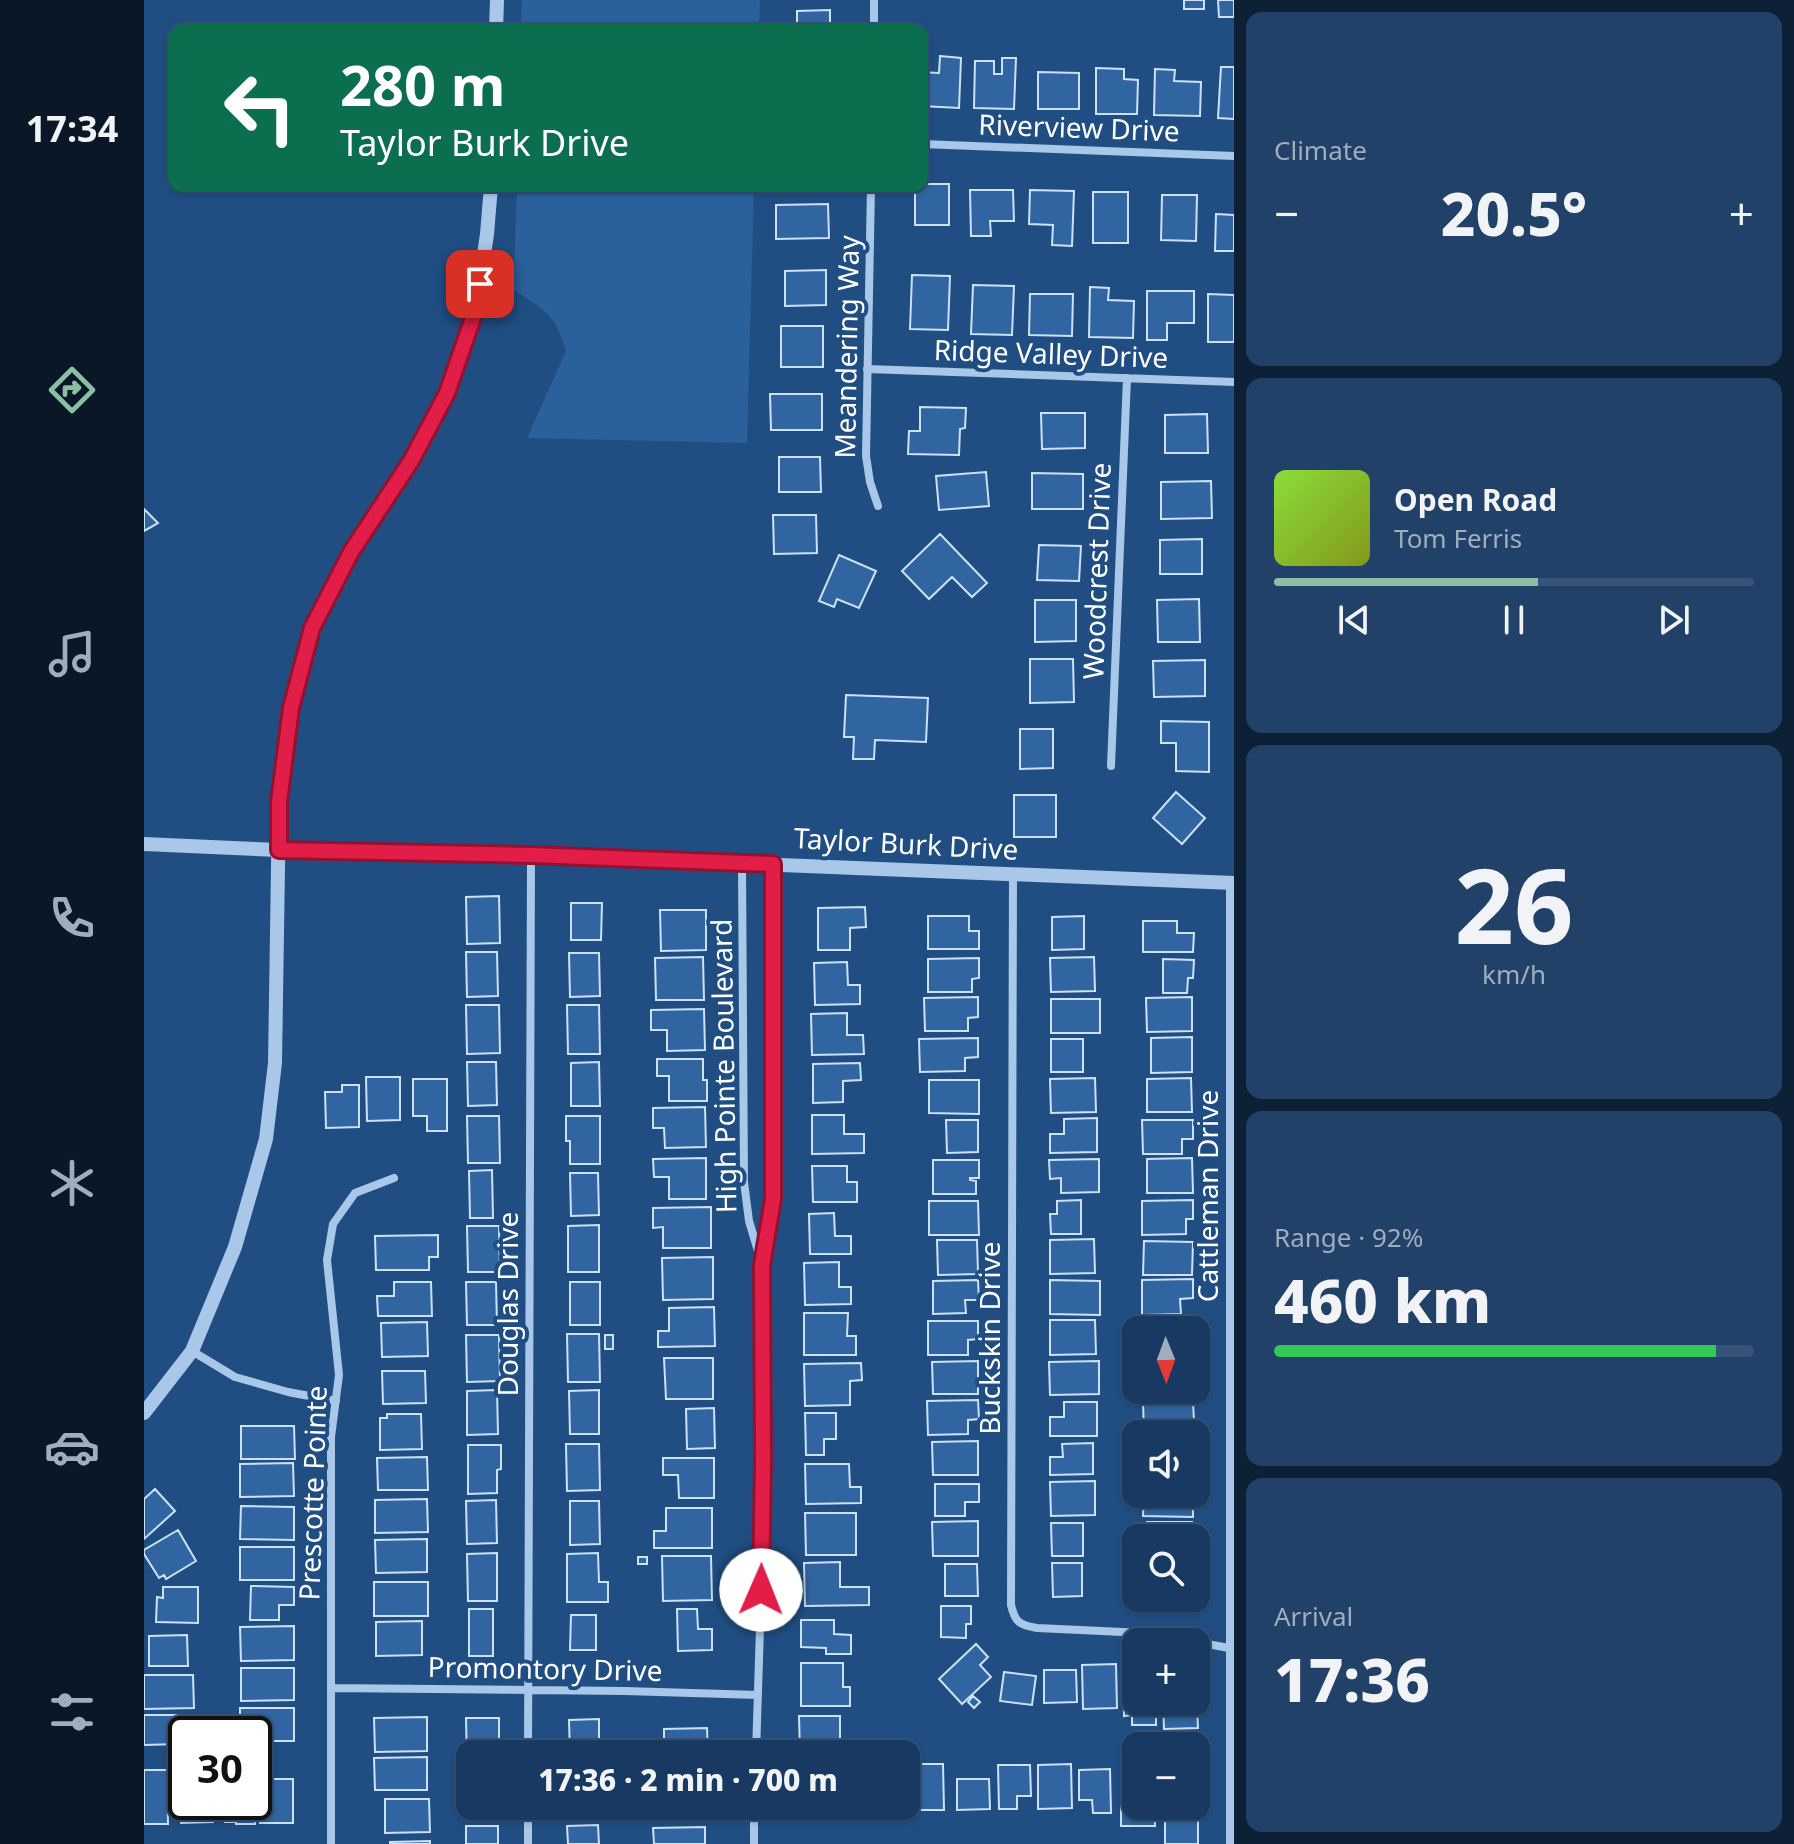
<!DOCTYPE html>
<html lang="en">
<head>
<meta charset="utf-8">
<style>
  body { margin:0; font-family:"Noto Sans",sans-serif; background:#214168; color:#f1f3f6; height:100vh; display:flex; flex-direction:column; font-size:30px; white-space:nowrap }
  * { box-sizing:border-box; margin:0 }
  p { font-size:26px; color:#9fadbe }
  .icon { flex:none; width:44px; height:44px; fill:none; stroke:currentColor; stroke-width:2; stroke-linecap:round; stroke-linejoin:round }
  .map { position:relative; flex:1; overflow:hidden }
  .side { display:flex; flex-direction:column; gap:12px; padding:12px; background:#0d2036; width:560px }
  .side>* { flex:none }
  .hud { position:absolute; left:24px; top:24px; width:760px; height:168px; border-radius:16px; box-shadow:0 2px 6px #0004,0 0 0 2px #365477; background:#0b6e4f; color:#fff; overflow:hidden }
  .needle { width:52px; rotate:179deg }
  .fabs { position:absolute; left:978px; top:1316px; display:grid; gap:16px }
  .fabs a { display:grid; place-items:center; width:88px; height:88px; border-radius:16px; background:#183a62; box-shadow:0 2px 6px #0004,0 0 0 2px #365477; font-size:40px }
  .speed { position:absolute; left:24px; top:1716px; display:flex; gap:16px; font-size:40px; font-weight:700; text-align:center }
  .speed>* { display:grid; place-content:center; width:104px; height:104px; border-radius:50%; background:#183a62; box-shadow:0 2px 6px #0004,0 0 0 2px #365477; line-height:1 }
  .speed .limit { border:4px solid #111; border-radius:12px; background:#fff; color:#111 }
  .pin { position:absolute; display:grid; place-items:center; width:68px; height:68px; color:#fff; margin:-34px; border-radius:16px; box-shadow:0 4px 12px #0006 }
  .me { position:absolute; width:88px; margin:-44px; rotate:1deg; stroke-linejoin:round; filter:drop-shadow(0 0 6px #0008) }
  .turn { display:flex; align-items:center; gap:28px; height:168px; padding:0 40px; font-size:36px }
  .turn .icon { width:104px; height:104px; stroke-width:2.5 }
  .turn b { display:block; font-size:56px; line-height:68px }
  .big { font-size:60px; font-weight:800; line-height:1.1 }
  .side .card { flex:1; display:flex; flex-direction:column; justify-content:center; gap:12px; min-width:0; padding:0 28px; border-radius:16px; background:#214168 }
  .side .dial { align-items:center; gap:0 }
  .dial b { font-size:104px; line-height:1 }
  .song { display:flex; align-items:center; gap:24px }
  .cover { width:96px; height:96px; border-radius:12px; background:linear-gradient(135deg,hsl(90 70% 55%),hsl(70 70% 35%)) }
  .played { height:8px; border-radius:4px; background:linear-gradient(90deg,#8abfa5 55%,#365477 55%) }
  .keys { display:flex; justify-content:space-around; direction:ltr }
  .heat { display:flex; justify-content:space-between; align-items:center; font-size:44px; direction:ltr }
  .charge { height:12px; border-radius:6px; background:linear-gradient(90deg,#34c759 92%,#365477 0) }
  .trip { position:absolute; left:312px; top:1740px; width:464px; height:80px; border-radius:16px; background:#183a62; box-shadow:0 2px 6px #0004,0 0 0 2px #365477; font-weight:800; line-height:80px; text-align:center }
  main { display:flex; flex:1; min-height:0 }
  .tab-bar { display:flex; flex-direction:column; width:144px; justify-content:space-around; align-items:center; background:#0a1727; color:#9fadbe }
  .tab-bar .icon { width:56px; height:56px }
  .tab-bar .selected { color:#8abfa5 }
  .tab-bar b { font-size:36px; color:#f1f3f6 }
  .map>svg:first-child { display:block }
</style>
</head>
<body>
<main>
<nav class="tab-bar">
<b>17:34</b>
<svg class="icon selected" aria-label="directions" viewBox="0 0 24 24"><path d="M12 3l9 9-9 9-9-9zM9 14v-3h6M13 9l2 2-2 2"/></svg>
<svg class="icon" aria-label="music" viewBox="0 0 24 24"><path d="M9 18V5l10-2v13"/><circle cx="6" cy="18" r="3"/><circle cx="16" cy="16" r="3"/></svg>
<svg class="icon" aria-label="phone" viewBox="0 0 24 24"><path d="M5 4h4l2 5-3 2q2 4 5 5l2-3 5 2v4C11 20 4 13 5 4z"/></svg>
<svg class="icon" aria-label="climate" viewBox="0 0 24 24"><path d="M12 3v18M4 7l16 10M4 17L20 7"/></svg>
<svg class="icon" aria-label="car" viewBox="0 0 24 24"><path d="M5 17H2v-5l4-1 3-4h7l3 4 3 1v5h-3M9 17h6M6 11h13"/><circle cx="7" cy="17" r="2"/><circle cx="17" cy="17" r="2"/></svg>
<svg class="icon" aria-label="filters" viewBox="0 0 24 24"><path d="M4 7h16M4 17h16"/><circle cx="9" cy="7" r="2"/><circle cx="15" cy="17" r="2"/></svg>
</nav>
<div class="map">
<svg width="1090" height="1844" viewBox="0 0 1090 1844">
  <rect width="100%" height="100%" fill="#204e83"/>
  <path fill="#2a609c" d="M378,0H616L615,30H377Z
    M373,186H610L603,443L383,438L422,351C411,312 399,309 367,288L370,269Z"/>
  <path fill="#3065a1" stroke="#cce1f7" stroke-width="2" d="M1040,0H1060V9H1040Z
    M1074,0H1090V17H1075Z
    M686,10V30H653V11Z
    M796,56L817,58L815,108L778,106V72L795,73Z
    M858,58H872L870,109L830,108L831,61H850V74H858Z
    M1077,67H1090V119L1074,118Z
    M952,68L980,69V79L994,80L993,114H952Z
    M1011,69L1031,70L1030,81L1057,82L1056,116L1010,115Z
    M894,72L935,73V109H894Z
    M778,184H805V225H771V186H778Z
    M826,190H869L870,221H846L847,236H827Z
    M886,190L930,191L928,246L908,245L909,225L885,224Z
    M949,192H984V243H949Z
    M1018,195H1053L1052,241L1017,240Z
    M684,204L685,238L632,239V205Z
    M1072,214L1090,215V251H1071Z
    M682,270V305L641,306V271Z
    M768,275L806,276L804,330L766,329Z
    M829,285L870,286L868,335L827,334Z
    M946,287L965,288L964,300L990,301L989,338L945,337Z
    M1003,291H1050V323H1023V340H1003Z
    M886,294H929L928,336L885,335Z
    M1064,294L1090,295V342H1064Z
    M637,326H679V367H637Z
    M626,394H678V430H627Z
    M776,407L822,408L821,428L816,429L815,455L764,454L765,431H776Z
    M897,413H941V448L898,449Z
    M1063,414L1064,453H1021V415Z
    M635,457H676L677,492H635Z
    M842,472L845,506L795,510L792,476Z
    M888,473L939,474V509H888Z
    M1067,481L1068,518L1017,519V482Z
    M0,509L14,523L0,531Z
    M629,515H672L673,553L630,554Z
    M796,534L843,583L828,597L808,577L785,599L758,571Z
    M1058,539V574H1016V540Z
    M895,545L937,546L935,581L893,580Z
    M695,555L732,571L715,608L693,599L690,607L675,601Z
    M1055,599L1056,642H1014L1013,600Z
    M891,600H932V641L891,642Z
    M886,659H929L930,702L886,703Z
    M1061,660V696L1010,697L1009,661Z
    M702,695L784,698L782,742L731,740L730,759H709L710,737H700Z
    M1017,721L1065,722V772L1032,771V743H1017Z
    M876,729H909V768L876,769Z
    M1032,792L1061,818L1038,844L1009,818Z
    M870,795H912V837H870Z
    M355,896L356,943L323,944L322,897Z
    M427,903H458L457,940H427Z
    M721,907L722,927L706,928V950H674V908Z
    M516,910H562V950L517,951Z
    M784,916H825V931H835V949H784Z
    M940,916V949L908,950V917Z
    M999,921H1033V933H1050L1049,952H999Z
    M322,952H353L354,996L323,997Z
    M425,953H455L456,996L426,997Z
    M559,957L560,1000H512L511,958Z
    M950,957L951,991L907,992L906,958Z
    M835,958V978L828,979V992H784V959Z
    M1019,959L1050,960L1049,978H1044L1043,993H1019Z
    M703,962L704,985H716V1004L671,1005L670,963Z
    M834,997V1017L824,1018V1031H781L780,998Z
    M1048,997V1031L1003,1032L1002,998Z
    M907,999H956V1033H907Z
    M322,1005H355L356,1053L323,1054Z
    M423,1005H455L456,1054H424Z
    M560,1009L561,1050L523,1051V1030H507V1010Z
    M703,1013V1035H719L720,1054L668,1055L667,1014Z
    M1048,1037V1072L1007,1073V1038Z
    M834,1038V1057L821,1058V1071L776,1072L775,1039Z
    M907,1039H939V1072H907Z
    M513,1059H559V1080H563V1101H525V1076H513Z
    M323,1062H352L353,1105L324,1106Z
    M455,1062L456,1106H427V1063Z
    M716,1063L717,1080L699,1081V1102L669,1103V1064Z
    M222,1077H256V1120L223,1121Z
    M951,1078L952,1112L907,1113L906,1079Z
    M1047,1078L1048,1112H1003V1079Z
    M269,1079H303V1131H283V1116H269Z
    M785,1080H835V1114L785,1113Z
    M198,1085H215V1127L182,1128L181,1092H198Z
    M561,1107L562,1147L521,1148L520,1128H509V1108Z
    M668,1115H700V1134H720V1153L668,1154Z
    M323,1116H355L356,1163H324Z
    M422,1116H456V1164H426V1141H422Z
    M953,1118V1152L906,1153V1134H920V1119Z
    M802,1120H834V1152L803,1153Z
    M998,1120H1049V1139H1038V1154H999Z
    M562,1158V1199H525V1177H510L509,1159Z
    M1048,1158L1049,1193H1003V1159Z
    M955,1159V1192L917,1193V1178L906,1179L905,1160Z
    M789,1160H835V1178H826V1180L832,1181V1194H789Z
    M668,1166H703V1182H713V1202H669Z
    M348,1170L349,1218H326L325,1171Z
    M426,1173H454L455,1215L427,1216Z
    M937,1200V1234H907L906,1214H913V1201Z
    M1049,1200V1219H1042V1234L998,1235V1201Z
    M785,1201H834L835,1235H785Z
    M567,1207V1248H519V1227L509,1228V1208Z
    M690,1213L691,1236H707V1254H666L665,1214Z
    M455,1225V1272H424V1226Z
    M323,1226H355L356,1272H324Z
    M294,1235V1257H285V1270H232L231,1236Z
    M950,1239L951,1273L906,1274V1240Z
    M793,1240H833L834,1274L794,1275Z
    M1000,1241L1049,1242L1048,1275H999Z
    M569,1257V1299L519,1300L518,1258Z
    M695,1262V1287H707V1304L661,1305L660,1263Z
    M1049,1279V1298L1036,1299L1037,1314L998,1315V1280Z
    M834,1280L835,1300H821L822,1313L789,1314V1281Z
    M906,1280L956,1281V1315L906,1314Z
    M250,1282H287L288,1316H234L233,1296H250Z
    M322,1282H352L353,1325H323Z
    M426,1282H456V1325H426Z
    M570,1307L571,1346L514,1347V1331H525V1308Z
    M660,1313H704L703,1336H712V1355H660Z
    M1049,1319V1330H998V1320Z
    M906,1320H951L952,1354L906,1355Z
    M784,1321H834V1339L824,1340V1355H784Z
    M283,1322L284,1356L238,1357L237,1323Z
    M423,1334H455L456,1382H424Z
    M322,1335H355L356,1381L323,1382Z
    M461,1335H469V1349H461Z
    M520,1358H569V1399H522Z
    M834,1361V1394H789L788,1362Z
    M955,1361V1394L906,1395L905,1362Z
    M717,1363L718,1380L706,1381V1405L661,1406L660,1364Z
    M238,1371H281L282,1403L239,1404Z
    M353,1390L354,1434L323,1435V1391Z
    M455,1390V1434H426L425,1391Z
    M998,1390H1037V1393L998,1394Z
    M834,1400L835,1419L824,1420V1434L784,1435L783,1401Z
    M920,1402H953V1436H906V1417H920Z
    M999,1402H1049L1050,1421H1043L1044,1434H1000Z
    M570,1408L571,1448L543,1449L542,1409Z
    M661,1413H692V1439H680V1455H662Z
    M243,1414H277L278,1449L236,1450V1418H243Z
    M97,1426H150L151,1459H97Z
    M834,1441V1475H789L788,1442Z
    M949,1443V1474L906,1475V1457H919L918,1444Z
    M422,1444H455L456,1490L423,1491Z
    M324,1445H357V1469L353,1470V1493L324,1494Z
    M283,1457L284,1490H234L233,1458Z
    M519,1458H570V1498H535L534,1475H519Z
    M149,1463L150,1496L96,1497V1464Z
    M661,1464H705L706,1487H717V1503L662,1504Z
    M951,1481V1515L907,1516L906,1482Z
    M791,1484H835V1502H821V1516H791Z
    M11,1489L31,1511L0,1539V1499Z
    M1000,1494H1049V1517L999,1516Z
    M283,1499L284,1532L231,1533V1500Z
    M352,1500L353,1543L323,1544L322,1501Z
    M426,1501H455L456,1544L426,1545Z
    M97,1506L150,1507V1540L96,1539Z
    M522,1508H568V1548H510V1531H522Z
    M661,1513H712V1555H662Z
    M834,1521V1556H789L788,1522Z
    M1003,1522H1048V1538H1003Z
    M907,1523H939V1556H908Z
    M34,1530L52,1561L22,1579L20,1575L15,1578L0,1554V1550Z
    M283,1539V1572L232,1573L231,1540Z
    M96,1547H150V1580H96Z
    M353,1553V1601H324L323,1554Z
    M454,1553L455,1582H464V1602H423V1554Z
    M518,1556H567L568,1600L519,1601Z
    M494,1557H503V1564H494Z
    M696,1562V1587H725V1605L661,1606L660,1563Z
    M908,1563H938V1596L909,1597Z
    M801,1564H833L834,1596H801Z
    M230,1582H284V1616H230Z
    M107,1586L150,1587V1605H135V1620H106Z
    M19,1587H54V1623L12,1622L13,1597L19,1598Z
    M797,1606H827V1624H822V1638L797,1637Z
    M325,1609H349V1656H325Z
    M533,1609H553L554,1629H568V1650L534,1651Z
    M427,1615H452V1650H426Z
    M657,1620H690V1634L707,1635V1654H682V1648L657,1647Z
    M278,1621V1655L232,1656V1622Z
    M150,1626V1660L97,1661L96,1627Z
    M43,1635L44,1666H5V1636Z
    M832,1644L844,1657L836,1665L847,1677L818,1704L795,1679Z
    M657,1663H699V1687H706V1706H657Z
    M972,1664L973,1708L939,1709L938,1665Z
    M992,1665V1702H1012V1725H988V1715L980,1716L979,1666Z
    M97,1668H150V1700L97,1701Z
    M900,1670H932L933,1702L900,1703Z
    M860,1672L892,1676L888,1705L856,1701Z
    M0,1675H49L50,1708L0,1709Z
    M1052,1685L1054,1728L1020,1729L1019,1702H1052Z
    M829,1696L836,1702L830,1708L824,1702Z
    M96,1708H150V1741H110V1734H96Z
    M0,1715H34V1744L0,1745Z
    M655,1716H696V1752L656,1753Z
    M283,1717V1751L231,1752L230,1718Z
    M322,1718H355V1754H326V1765H323Z
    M455,1719V1754H426L425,1720Z
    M563,1728L564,1754H520V1729Z
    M283,1757V1790H231L230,1758Z
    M765,1764H799L800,1810H765Z
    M927,1764L928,1808L894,1809V1765Z
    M110,1765L111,1824H92V1822H81V1802H110Z
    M854,1765H886L887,1796H873V1809H855Z
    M36,1769H42V1802H69V1822L37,1823Z
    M966,1769L967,1813H949L948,1800H935V1770Z
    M0,1770H23L24,1824H0Z
    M322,1774H326V1806H353V1817H323Z
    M977,1777H992V1806H1011V1826H977Z
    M116,1779H149V1823H116Z
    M813,1779H845L846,1809L813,1810Z
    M241,1799H285L286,1832L241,1833Z
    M426,1806H455V1816H426Z
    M525,1806H561V1818H525Z
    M1054,1812V1844H1021V1813Z
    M454,1825L455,1844H424L423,1826Z
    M322,1826H354V1844H322Z
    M561,1827V1844H510L509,1828Z
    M286,1841V1844H246V1842Z"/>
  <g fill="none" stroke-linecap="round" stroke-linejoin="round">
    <path stroke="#a8c7e9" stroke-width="8" d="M730,30V0
      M778,144L1090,156
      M727,186L722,456L726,482L734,506
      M723,369L1090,382
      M967,766L983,378
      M598,864L600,1182L605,1221L617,1261
      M869,875L867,1605C871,1622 875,1625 893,1628L1000,1633L1050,1642
      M48,1351L91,1377L144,1392L192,1401
      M1052,1642L1085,1648
      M187,1688L481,1691L614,1695
      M384,1754L387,855
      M612,1754L618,1564V1265L629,1199V864
      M187,1844V1437L195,1375L183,1260L189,1224L211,1193L250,1178
      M384,1844V1806
      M610,1844V1806
      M1086,1844V883"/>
    <path stroke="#a8c7e9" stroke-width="14" d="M352,30L353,0
      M0,844L135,850L387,855L1090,883
      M0,1413L48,1351L91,1247L122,1139L131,1063L135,802L147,708L168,628L207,552L267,461L303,393L332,309L343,234L347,186"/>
  </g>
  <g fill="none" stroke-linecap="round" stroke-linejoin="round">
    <g stroke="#92132f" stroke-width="20">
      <path id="route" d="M336,284L332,309L303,393L267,461L207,552L168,628L147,708L135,802V850L387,855L629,864V1199L618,1265L619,1460L617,1590"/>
    </g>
    <use href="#route" stroke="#e11d48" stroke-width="14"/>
  </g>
  <g text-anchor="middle" stroke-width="8" stroke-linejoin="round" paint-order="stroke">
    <g font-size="28" fill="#fff" stroke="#204e83">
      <text transform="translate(935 128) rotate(2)" y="10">Riverview Drive</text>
      <text transform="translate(703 347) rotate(-89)" y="10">Meandering Way</text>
      <text transform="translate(907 354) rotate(2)" y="10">Ridge Valley Drive</text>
      <text transform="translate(953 571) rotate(-88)" y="10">Woodcrest Drive</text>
      <text transform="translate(762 844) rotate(3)" y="10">Taylor Burk Drive</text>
      <text transform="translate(580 1066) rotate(-91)" y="10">High Pointe Boulevard</text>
      <text transform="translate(1064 1196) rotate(-90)" y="10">Cattleman Drive</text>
      <text transform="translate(364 1304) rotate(-90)" y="10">Douglas Drive</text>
      <text transform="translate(846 1338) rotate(-90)" y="10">Buckskin Drive</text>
      <text transform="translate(169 1493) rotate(-88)" y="10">Prescotte Pointe</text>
      <text transform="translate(401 1669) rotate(1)" y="10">Promontory Drive</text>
    </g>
  </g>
</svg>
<div class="fabs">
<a><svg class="needle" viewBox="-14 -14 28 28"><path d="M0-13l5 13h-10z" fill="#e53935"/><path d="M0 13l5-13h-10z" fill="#9fadbe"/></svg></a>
<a><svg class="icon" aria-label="sound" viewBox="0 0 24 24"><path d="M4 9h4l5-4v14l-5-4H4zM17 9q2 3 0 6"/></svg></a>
<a><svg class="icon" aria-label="search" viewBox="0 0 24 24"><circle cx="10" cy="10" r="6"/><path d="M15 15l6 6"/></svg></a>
<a>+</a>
<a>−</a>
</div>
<div class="speed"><div class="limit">30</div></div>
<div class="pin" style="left:336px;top:284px;background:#d93025"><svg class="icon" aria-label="arrive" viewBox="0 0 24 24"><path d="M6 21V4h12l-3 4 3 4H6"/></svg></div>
<svg class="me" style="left:617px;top:1590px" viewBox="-20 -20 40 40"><circle r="19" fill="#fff"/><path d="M0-13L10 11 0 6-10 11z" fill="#e11d48"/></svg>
<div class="trip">17:36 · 2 min · 700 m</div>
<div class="hud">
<div class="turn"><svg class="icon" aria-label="left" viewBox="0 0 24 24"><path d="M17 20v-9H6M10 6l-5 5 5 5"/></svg><div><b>280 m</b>Taylor Burk Drive</div></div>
</div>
</div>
<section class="side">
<div class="card"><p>Climate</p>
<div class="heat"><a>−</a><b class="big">20.5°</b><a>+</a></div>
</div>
<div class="card">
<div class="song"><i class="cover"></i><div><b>Open Road</b><p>Tom Ferris</p></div></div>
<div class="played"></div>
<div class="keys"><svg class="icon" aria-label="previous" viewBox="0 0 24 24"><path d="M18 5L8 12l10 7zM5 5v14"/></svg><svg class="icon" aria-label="pause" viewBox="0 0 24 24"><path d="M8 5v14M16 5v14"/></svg><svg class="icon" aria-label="next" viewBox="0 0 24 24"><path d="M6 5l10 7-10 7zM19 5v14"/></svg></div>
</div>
<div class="card dial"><b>26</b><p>km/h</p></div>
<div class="card"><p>Range · 92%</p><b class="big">460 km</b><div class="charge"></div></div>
<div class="card"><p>Arrival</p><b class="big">17:36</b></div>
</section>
</main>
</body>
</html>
